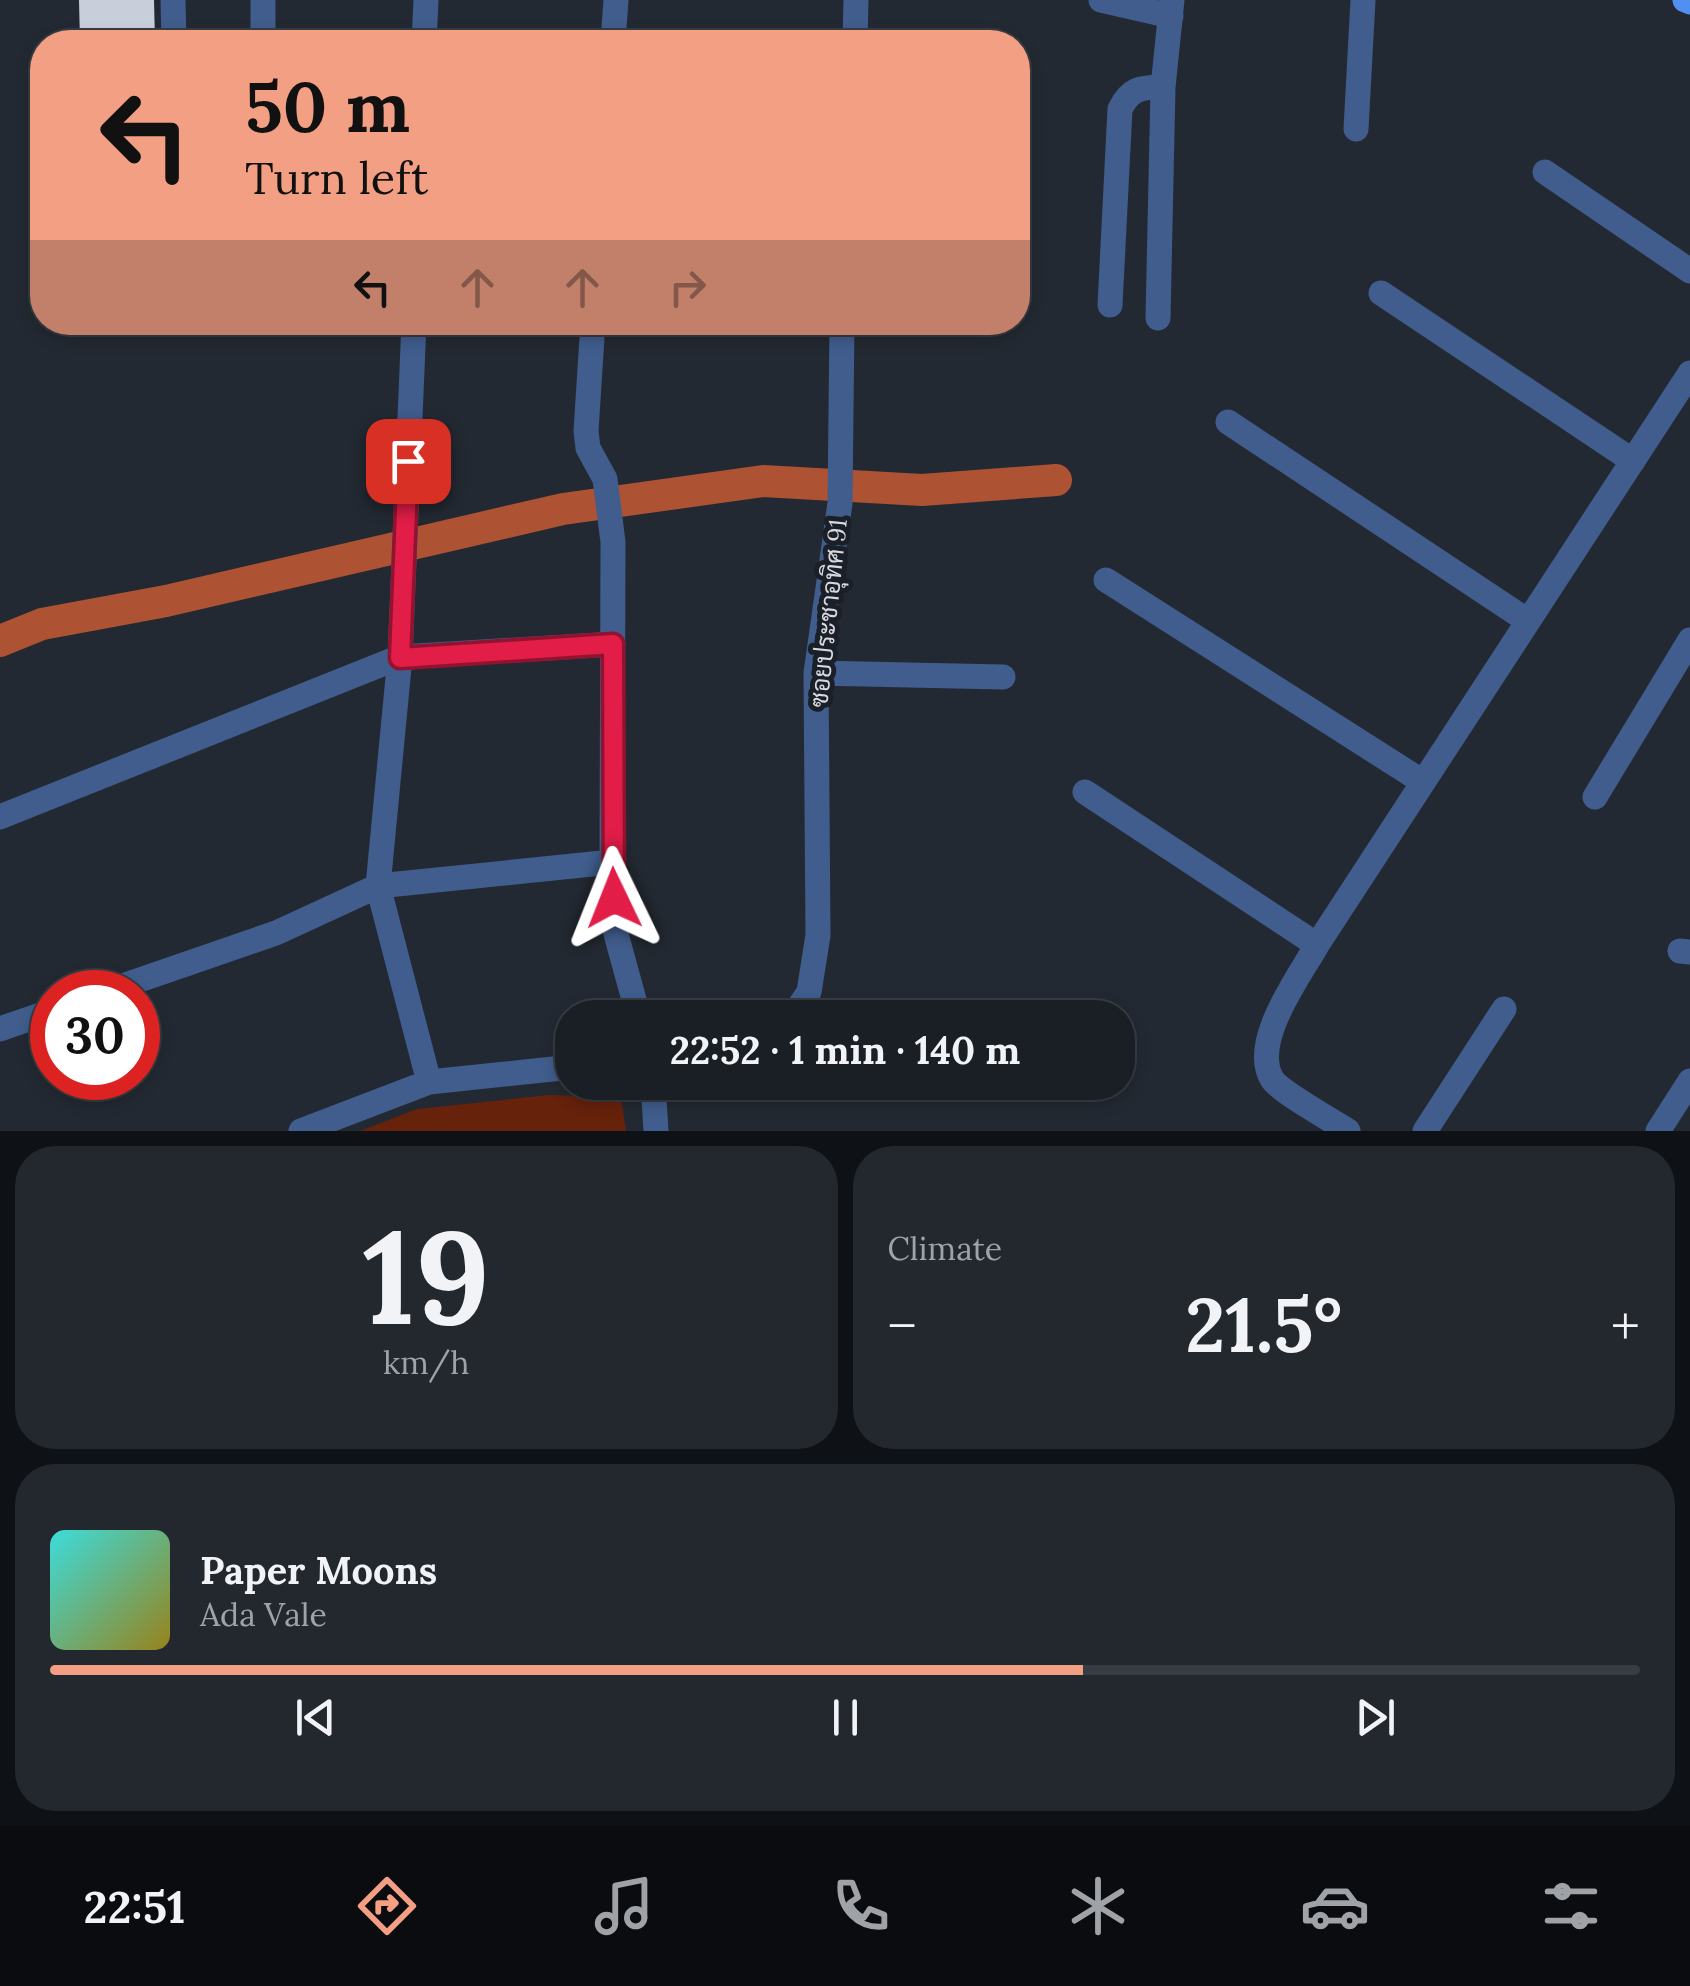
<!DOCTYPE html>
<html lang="en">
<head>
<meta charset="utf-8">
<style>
  body { margin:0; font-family:Lora,Sarabun,serif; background:#23272e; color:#f1f3f6; height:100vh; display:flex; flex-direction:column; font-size:38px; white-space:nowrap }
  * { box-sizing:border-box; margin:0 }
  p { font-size:32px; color:#9fa2a7 }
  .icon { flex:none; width:55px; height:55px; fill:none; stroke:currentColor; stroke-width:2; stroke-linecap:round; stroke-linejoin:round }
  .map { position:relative; height:1131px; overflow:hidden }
  .sheet { display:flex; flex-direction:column; gap:15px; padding:15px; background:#0e1115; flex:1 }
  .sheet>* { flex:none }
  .guide { position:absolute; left:30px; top:30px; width:1000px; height:305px; border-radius:40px; box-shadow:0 5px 15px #0003,0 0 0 2px #383d43; background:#f39f84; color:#111; overflow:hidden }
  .speed { position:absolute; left:30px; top:970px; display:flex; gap:20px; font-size:50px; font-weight:700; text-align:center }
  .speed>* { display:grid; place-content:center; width:130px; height:130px; border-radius:50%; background:#1a1f26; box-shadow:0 5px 15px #0003,0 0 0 2px #383d43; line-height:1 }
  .speed .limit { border:15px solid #d22; background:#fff; color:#111 }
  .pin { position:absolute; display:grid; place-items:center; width:85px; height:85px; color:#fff; margin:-42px; border-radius:20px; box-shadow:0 5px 15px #0006 }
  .me { position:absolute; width:110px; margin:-55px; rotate:358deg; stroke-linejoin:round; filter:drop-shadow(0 0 8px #0008) }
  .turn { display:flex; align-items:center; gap:35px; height:210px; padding:0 50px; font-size:45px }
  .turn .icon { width:130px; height:130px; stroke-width:2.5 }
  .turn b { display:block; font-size:70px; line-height:85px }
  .lanes { display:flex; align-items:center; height:95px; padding:0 50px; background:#0003; justify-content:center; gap:50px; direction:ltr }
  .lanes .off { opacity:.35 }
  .big { font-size:75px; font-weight:700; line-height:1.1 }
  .sheet .tile { flex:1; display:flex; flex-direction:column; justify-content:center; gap:15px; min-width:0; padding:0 35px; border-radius:40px; background:#23272e }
  .sheet .dial { align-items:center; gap:0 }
  .dial b { font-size:130px; line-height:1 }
  .song { display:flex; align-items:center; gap:30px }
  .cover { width:120px; height:120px; border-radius:15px; background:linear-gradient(135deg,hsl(180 70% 55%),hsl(50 70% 35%)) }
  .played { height:10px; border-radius:5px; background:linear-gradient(90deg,#f39f84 65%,#383d43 65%) }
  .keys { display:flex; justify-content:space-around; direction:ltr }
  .heat { display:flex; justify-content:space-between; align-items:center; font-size:55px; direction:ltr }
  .sheet .tiles { flex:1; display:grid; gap:15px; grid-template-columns:1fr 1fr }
  .tile:last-child { grid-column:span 2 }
  .trip { position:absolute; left:555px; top:1000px; width:580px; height:100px; border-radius:40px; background:#1a1f26; box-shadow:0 5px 15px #0003,0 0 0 2px #383d43; font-weight:700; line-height:100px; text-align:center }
  .tabs { display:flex; height:160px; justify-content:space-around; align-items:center; background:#0a0c0f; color:#9fa2a7 }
  .tabs .icon { width:70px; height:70px }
  .tabs .current { color:#f39f84 }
  .tabs b { font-size:45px; color:#f1f3f6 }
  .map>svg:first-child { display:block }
</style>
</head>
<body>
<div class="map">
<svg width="1690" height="1131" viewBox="0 0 1690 1131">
  <rect width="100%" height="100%" fill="#232932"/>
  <path fill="#66220b" d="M549,1095L621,1097L626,1131H360L417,1109Z"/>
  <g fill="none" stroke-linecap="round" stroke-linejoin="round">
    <path stroke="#ae5234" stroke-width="32" d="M0,641L42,624L166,601L563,509L763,481L922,490L1056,480"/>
  </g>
  <path fill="#c8cfdb" d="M79,0H154L155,42H80Z"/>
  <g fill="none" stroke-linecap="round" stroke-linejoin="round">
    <path stroke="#405d8d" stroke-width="25" d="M173,0L174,42
      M1101,0L1171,16
      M263,42V0
      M424,42L426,0
      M613,42L616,0
      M855,42L856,0
      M1356,129L1363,0
      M1545,172L1690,271
      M1381,293L1633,461
      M1110,305L1120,109C1130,89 1140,87 1163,87
      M1158,318L1163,87L1172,0
      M414,322L400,657L378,886L429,1082
      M593,322L586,431L588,448L605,479L613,542L612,862L616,934L639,1018
      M1228,422L1528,621
      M1106,580L1423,782
      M816,673L1003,677
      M1085,792L1317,945
      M1595,797L1690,640
      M0,817L400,657L613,644
      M1680,951L1690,952
      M105,992L276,933L378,886L612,862
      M791,1018L809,992L818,935L816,673L840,503L842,322
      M0,1029L52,1011
      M653,1082L656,1131
      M301,1131L429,1082L572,1067
      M1348,1131C1333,1121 1279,1091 1272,1079C1250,1042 1299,977 1317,945L1690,373
      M1425,1131L1504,1009
      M1658,1131L1690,1081"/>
    <path stroke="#518ff1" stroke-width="25" d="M1685,0L1690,2"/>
  </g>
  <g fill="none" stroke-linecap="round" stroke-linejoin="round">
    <g stroke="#92132f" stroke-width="25">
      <path id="route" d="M408,461L400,658L613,644L614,898"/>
    </g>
    <use href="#route" stroke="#e11d48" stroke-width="18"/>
  </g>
  <g text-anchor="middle" stroke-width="10" stroke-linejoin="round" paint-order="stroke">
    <g font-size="25" fill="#d6d9df" stroke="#1a1f28">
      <text transform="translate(828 613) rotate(-84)" y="9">ซอยประชาอุทิศ 91</text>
    </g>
  </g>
</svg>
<div class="speed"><div class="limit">30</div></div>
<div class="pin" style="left:408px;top:461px;background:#d93025"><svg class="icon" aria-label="arrive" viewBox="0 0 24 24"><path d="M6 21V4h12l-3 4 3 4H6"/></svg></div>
<svg class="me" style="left:614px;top:898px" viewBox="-20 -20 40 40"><path d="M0-17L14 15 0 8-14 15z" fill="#e11d48" stroke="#fff" stroke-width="4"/></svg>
<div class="trip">22:52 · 1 min · 140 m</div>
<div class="guide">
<div class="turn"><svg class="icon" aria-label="left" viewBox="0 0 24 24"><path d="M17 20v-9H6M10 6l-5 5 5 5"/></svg><div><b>50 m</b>Turn left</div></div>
<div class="lanes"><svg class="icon" aria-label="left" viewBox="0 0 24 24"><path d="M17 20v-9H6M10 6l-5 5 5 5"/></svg><svg class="icon off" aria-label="ahead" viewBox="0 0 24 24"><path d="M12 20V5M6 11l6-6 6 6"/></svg><svg class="icon off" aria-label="ahead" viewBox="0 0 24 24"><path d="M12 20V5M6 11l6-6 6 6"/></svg><svg class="icon off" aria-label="right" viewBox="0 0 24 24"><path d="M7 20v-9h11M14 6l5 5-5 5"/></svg></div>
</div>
</div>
<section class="sheet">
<div class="tiles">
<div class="tile dial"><b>19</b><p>km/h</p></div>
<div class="tile"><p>Climate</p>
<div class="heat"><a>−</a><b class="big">21.5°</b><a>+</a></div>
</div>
<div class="tile">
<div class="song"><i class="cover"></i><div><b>Paper Moons</b><p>Ada Vale</p></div></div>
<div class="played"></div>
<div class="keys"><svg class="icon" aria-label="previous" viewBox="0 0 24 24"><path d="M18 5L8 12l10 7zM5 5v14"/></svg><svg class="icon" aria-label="pause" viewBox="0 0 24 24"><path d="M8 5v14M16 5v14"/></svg><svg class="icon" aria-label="next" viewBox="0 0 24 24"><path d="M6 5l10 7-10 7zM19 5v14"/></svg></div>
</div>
</div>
</section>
<nav class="tabs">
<b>22:51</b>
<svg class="icon current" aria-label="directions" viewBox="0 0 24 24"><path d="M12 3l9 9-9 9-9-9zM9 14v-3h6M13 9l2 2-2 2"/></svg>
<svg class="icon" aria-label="music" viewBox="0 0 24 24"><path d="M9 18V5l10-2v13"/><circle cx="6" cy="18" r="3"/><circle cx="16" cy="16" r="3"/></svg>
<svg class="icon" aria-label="phone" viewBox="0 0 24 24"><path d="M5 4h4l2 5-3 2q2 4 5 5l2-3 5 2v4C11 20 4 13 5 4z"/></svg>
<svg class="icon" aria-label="climate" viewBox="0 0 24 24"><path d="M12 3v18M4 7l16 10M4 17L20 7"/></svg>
<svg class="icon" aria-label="car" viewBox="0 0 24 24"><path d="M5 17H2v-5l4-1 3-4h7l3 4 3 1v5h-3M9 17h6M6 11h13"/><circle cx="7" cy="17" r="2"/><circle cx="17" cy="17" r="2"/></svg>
<svg class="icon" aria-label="filters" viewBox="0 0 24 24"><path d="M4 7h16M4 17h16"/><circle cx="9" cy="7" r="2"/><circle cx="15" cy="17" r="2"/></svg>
</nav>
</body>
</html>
